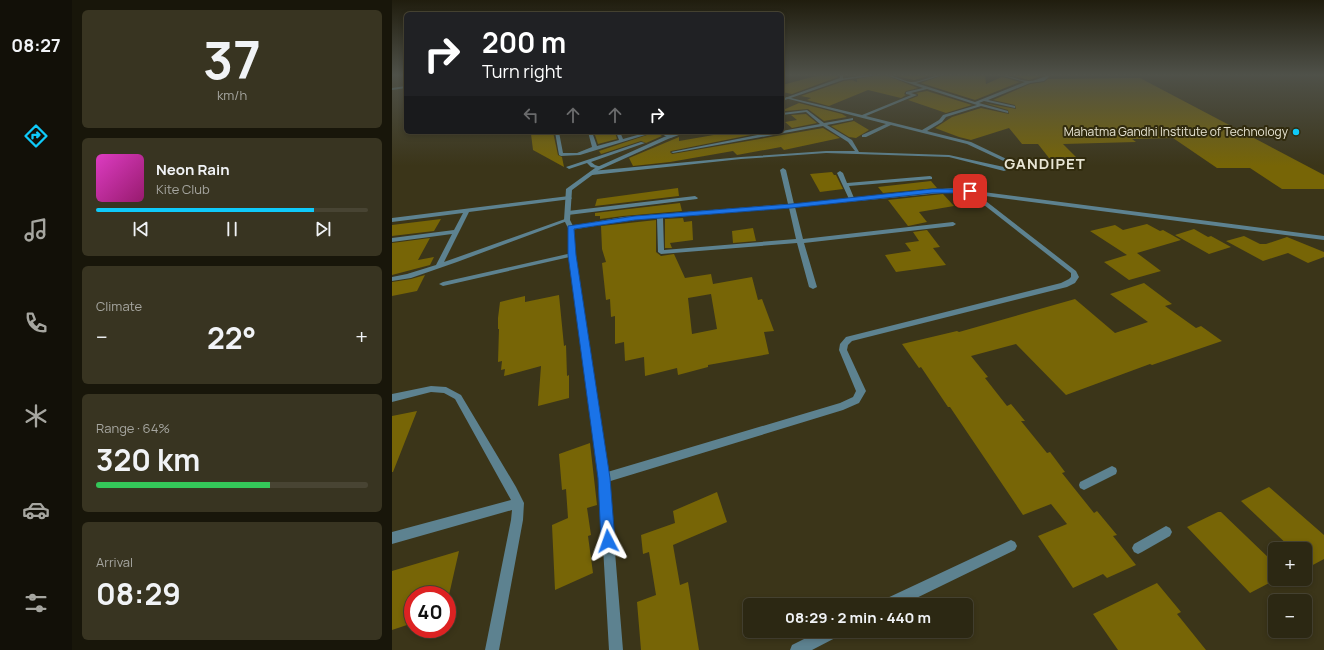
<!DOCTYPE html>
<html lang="en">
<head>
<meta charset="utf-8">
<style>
  body { margin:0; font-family:Manrope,sans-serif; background:#383421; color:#f1f3f6; height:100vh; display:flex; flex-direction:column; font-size:15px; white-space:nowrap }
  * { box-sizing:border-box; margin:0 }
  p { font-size:13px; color:#a6a6a0 }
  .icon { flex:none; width:22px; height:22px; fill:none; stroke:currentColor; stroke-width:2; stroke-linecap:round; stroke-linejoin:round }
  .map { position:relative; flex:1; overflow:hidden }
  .panel { display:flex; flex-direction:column; gap:10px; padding:10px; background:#18160a; width:320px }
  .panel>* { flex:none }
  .top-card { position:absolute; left:12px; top:12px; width:380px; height:122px; border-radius:6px; box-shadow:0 2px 6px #0003,0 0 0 1px #484433; background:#202124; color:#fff; overflow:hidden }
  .fabs { position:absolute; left:876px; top:542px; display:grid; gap:8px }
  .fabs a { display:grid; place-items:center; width:44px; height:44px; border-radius:6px; background:#2c2813; box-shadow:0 2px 6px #0003,0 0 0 1px #484433; font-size:20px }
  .speed { position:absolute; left:12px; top:586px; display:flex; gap:8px; font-size:20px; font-weight:700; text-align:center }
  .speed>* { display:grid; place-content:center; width:52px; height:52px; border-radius:50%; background:#2c2813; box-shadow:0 2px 6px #0003,0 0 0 1px #484433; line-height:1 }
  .speed .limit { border:6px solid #d22; background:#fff; color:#111 }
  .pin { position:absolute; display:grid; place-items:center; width:34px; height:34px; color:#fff; margin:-17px; border-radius:8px; box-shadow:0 2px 6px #0006 }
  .me { position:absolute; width:44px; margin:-22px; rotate:356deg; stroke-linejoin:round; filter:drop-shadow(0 0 3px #0008) }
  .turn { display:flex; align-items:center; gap:14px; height:84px; padding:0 12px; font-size:18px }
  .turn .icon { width:52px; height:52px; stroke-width:2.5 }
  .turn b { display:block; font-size:28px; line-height:34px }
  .lanes { display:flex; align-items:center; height:38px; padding:0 12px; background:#0003; justify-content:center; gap:20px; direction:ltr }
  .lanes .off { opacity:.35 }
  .big { font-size:30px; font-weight:700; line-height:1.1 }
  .panel .widget { flex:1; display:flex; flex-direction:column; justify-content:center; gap:6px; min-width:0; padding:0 14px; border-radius:6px; background:#383421 }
  .panel .dial { align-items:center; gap:0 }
  .dial b { font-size:52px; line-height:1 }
  .song { display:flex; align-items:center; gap:12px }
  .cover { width:48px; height:48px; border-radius:6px; background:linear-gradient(135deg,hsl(310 70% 55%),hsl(320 70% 35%)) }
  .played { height:4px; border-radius:2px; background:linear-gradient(90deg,#0fcafa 80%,#484433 80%) }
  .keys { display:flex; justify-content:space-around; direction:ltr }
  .heat { display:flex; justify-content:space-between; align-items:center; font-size:22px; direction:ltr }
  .charge { height:6px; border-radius:3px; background:linear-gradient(90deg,#34c759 64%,#484433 0) }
  .trip { position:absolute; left:351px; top:598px; width:230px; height:40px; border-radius:6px; background:#2c2813; box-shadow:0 2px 6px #0003,0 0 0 1px #484433; font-weight:700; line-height:40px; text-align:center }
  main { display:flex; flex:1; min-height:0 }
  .dock { display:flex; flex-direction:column; width:72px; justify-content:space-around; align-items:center; background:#121008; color:#a6a6a0 }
  .dock .icon { width:28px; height:28px }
  .dock .selected { color:#0fcafa }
  .dock b { font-size:18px; color:#f1f3f6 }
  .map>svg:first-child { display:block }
</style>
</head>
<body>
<main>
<nav class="dock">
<b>08:27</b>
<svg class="icon selected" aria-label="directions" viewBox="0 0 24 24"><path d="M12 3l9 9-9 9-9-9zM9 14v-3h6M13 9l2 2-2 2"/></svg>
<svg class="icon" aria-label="music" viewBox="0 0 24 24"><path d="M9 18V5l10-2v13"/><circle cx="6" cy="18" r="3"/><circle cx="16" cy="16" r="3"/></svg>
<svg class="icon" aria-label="phone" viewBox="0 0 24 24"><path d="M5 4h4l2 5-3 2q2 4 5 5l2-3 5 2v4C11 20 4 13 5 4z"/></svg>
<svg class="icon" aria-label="climate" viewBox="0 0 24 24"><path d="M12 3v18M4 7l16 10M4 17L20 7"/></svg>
<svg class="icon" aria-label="car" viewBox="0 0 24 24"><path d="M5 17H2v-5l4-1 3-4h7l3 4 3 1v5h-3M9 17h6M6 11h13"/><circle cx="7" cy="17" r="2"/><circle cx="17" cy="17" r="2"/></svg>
<svg class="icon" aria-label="filters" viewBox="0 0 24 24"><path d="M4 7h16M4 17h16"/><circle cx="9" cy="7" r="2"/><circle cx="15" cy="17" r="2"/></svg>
</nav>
<section class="panel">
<div class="widget dial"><b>37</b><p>km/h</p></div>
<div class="widget">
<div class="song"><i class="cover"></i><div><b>Neon Rain</b><p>Kite Club</p></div></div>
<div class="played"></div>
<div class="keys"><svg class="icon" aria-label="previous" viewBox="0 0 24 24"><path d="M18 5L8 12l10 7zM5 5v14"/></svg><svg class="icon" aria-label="pause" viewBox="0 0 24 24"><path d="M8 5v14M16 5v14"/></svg><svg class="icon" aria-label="next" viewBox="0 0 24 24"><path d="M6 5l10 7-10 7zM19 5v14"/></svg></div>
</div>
<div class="widget"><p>Climate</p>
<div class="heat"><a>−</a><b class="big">22°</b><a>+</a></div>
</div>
<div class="widget"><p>Range · 64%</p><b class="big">320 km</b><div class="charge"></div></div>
<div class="widget"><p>Arrival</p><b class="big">08:29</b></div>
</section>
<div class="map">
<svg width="932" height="650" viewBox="0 0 932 650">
  <rect width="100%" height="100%" fill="#3b3519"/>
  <path fill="#776506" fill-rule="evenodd" d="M428,75H444L446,77L400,94L390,92V85Z
    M488,75H493L526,88L514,91L512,94L514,95L509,98L476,90L437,106L415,100L419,98L409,96L452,81L460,80L465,82V79Z
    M552,75H593L594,84L610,77L628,82L583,100L529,83Z
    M619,75H652L637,80Z
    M504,76V75H540L522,80Z
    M748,78L932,175V189H890L858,168H825L781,138L740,139L744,142L671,144L684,157L657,158L646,144H630L617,128L579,140L567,137L543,128L560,117L589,108L617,114L616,110L592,103L624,109L623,105L601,100L638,84L652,82L656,79Z
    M535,91L580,105L554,113L516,100L526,96V94L524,93Z
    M407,103L450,114L455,117L432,121L416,109L393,111L391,110Z
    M414,114L425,123L400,128L393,122L405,120L399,115Z
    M462,121L477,130L464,138L457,137L439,126Z
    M431,128L448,138L392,150L389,147L345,155L341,151L278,162L241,166L237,158L287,137V141L339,132H373L279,151L278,152L280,154Z
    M153,132H161L166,155L170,157L172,167L141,150L139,134Z
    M202,132H223L225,139L206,144Z
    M264,132L270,136L254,143L249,141L209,154L207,151Z
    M440,172L442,175H444L451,189L428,192L418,174Z
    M539,181L545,188L491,193L486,187Z
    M286,188L287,196L203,206L205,199Z
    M551,194L562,206L527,212L535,222L516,226L496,200Z
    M288,203L290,211L231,216L208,219V216H203V213Z
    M291,218L292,222L300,221L301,240L278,243L280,248H273V219Z
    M49,219L42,231L0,236V225Z
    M264,220V252L269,256L282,254L293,278L319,274L321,284L360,277L366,300L370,299L382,331L372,332L377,354L316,365V367L286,375L285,368L253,376L252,357L233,361L232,342L223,344V316L219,317L218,299L214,300L210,263L214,262L210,249L209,226ZM319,294L325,329L300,334L296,298Z
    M755,224L768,231L771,230L789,240L745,253L769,271L737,280L712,262L735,255L698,231L723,225L731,230Z
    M361,228L364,241L341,243L340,231Z
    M802,229L816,237L819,236L839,247L817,254L783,235Z
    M535,230L548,247L541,248L554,265L504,272L493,255L519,251L513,243L527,241L521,232Z
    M852,236L868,244H874L895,237L932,252V257L916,263L896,253L871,261L834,241Z
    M38,238L26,260L42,257L38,265L0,275V243Z
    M33,275L25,291L0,296V282L19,279Z
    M752,283L780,304L773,306L804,328L809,326L830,341L760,365L758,364L674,395L624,344L579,356L596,377L593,378L615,406L619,404L633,421H629L655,453L658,452L673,472L670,473L702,513L705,511L725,535L721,536L744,565L715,578L711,574L681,588L646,536L675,524L659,504L631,515L558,407H556L529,367L527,368L510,344L565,331L567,332L683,299L723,333L756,322L718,294Z
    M167,295L172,346L174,345L175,376L177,375V398L146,406L149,366L112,376L113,369L109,370L110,361L106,362L107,329H106V318L108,302L133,296V302Z
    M25,411L1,472H0V416Z
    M198,443L205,505L195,508L199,535L196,536L201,573L163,590L160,525L176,518L174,489L170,490L167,454Z
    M877,487L932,535V559L919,566L913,561V549H900L849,501Z
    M325,492L335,522L281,545L288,585L296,582L307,650H249L245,602L264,595L257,552L251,554L249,535L283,523L281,511Z
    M826,512H829L883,564V580L858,593L795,527Z
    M67,551L57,595H21V623L0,630V571Z
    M765,583L789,612L785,614L814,650H726L701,614Z"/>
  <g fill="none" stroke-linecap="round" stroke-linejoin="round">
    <path fill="#5d8290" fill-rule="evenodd" d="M473,75H487L450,80L448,79Z
      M494,75C503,75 510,81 519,82C527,83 541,75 551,75L524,83L583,102L633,82L608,75C618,75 627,81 637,81C646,81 653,75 659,75L652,81L638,83L596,100L623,106V108L592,101L587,103L616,111V113L589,106L554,117L550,122L535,131L579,142L627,165L612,171L557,157L434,153L349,159L200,175L197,173L200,171L349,157L434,151H463L456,142L431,126L281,153L279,152L381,132H390V131L428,124L414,112L390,115V113L415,110L432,123L461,118V120L435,125L460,140L467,152L557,155L612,167L620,165L575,144L499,125L474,137H470V135L494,124L393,98L395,97L470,115L519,95L514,94V92L531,88ZM535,89L585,105L551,115L547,120L530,130L474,116L525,95L519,93Z
      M163,132H167L171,153H185L200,147L196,132H200L205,146L227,140L224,132H228L231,139L256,132H263L188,155L169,156L167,155Z
      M266,132H272L281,137L277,138Z
      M249,142L253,143L199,162L203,165L209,167V169L199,167L195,163L177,169L174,167Z
      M391,168L394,170L402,204L457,199L445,173L448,171L451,173L455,183L538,176L540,177V179L457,186L462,198L560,188L932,236V240L586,195L684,271L687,277L683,283L675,287L460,341L456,345L455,350L474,391L467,403L451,410L212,483L208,481L207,478L208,475L212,473L448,403L461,397L464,391L447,350L448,344L454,337L669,283L677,279L679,277V273L578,194L560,192L403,207L411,239L561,222L564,224L561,226L412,243L425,287L421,289L417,287L405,243L269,254L266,252L265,218L231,221L179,230L176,228L179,226L231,217L396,204L388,170ZM397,208L404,239L272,250L271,218Z
      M177,196L180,198L179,199L77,212L52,262L173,219H177L178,220L65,262L19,278L0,281V277L15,274L44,265L60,234L0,242V238L62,230L71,213L0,222V218Z
      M303,196L306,198L305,199L176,215L173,213L176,211Z
      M180,253L183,255L182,256L51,286L47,284L51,282Z
      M39,386L54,387L69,395L124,487L132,503L131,520L107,650H93L119,520L120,510L0,544V532L119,500L63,399L52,393L39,392L0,402V394Z
      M720,466L724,468L725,471L724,474L692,490L688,488L687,485L688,482Z
      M774,526L778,528L780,532L778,536L750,552L746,554L742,552L740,548L742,544Z
      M619,540L623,542L625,546L623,550L510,605H489L491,600Z
      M428,631H449L447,636L420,650H398L400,645Z"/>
    <path fill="#5d8290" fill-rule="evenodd" d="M447,75H451V80L390,101V99L448,78Z
      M14,86V88L0,90V88Z
      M288,132H295L276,139L207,170L180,190L178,220L182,228L183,255L217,478L231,650H217L207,478L177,255L176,228L172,220L174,189L203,168L272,137Z"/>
  </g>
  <linearGradient id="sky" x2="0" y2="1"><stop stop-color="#201d0e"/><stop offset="0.45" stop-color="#4f5149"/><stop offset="1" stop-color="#4f5149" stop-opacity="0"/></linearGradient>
  <rect width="932" height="166" fill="url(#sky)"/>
  <path fill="#1a73e8" stroke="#114b97" d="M540,189H578L581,191L578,193H540L399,208L243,220L182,229L184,255L218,478L223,541L221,545L216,547L211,545L209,541L206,478L176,255V226L243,216L399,204Z"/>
  <circle fill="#0fcafa" stroke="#312b0e" stroke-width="1.5" cx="904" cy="132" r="4"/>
  <g text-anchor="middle" stroke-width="4" stroke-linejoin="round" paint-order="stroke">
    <g font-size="12" fill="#e8e5d4" stroke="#312b0e" text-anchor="end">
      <text x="896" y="136">Mahatma Gandhi Institute of Technology</text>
    </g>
    <g font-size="15" font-weight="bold" letter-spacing="1" fill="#e8e5d4" stroke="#312b0e">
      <text x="653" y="169">GANDIPET</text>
    </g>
  </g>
</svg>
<div class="fabs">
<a>+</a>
<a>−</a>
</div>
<div class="speed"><div class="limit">40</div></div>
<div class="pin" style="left:578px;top:191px;background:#d93025"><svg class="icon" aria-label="arrive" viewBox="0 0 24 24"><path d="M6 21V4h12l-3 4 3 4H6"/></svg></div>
<svg class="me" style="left:216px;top:541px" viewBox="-20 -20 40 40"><path d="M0-17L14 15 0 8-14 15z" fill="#1a73e8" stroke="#fff" stroke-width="4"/></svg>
<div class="trip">08:29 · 2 min · 440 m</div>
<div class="top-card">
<div class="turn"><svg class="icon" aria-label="right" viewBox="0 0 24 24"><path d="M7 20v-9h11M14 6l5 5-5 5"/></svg><div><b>200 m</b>Turn right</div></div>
<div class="lanes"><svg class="icon off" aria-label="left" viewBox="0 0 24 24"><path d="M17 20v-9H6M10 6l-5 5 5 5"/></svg><svg class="icon off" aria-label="ahead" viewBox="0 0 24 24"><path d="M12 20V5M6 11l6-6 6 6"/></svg><svg class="icon off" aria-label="ahead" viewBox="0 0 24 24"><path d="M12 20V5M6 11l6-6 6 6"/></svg><svg class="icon" aria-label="right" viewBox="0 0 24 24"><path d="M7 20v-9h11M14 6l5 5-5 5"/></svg></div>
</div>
</div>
</main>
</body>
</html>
